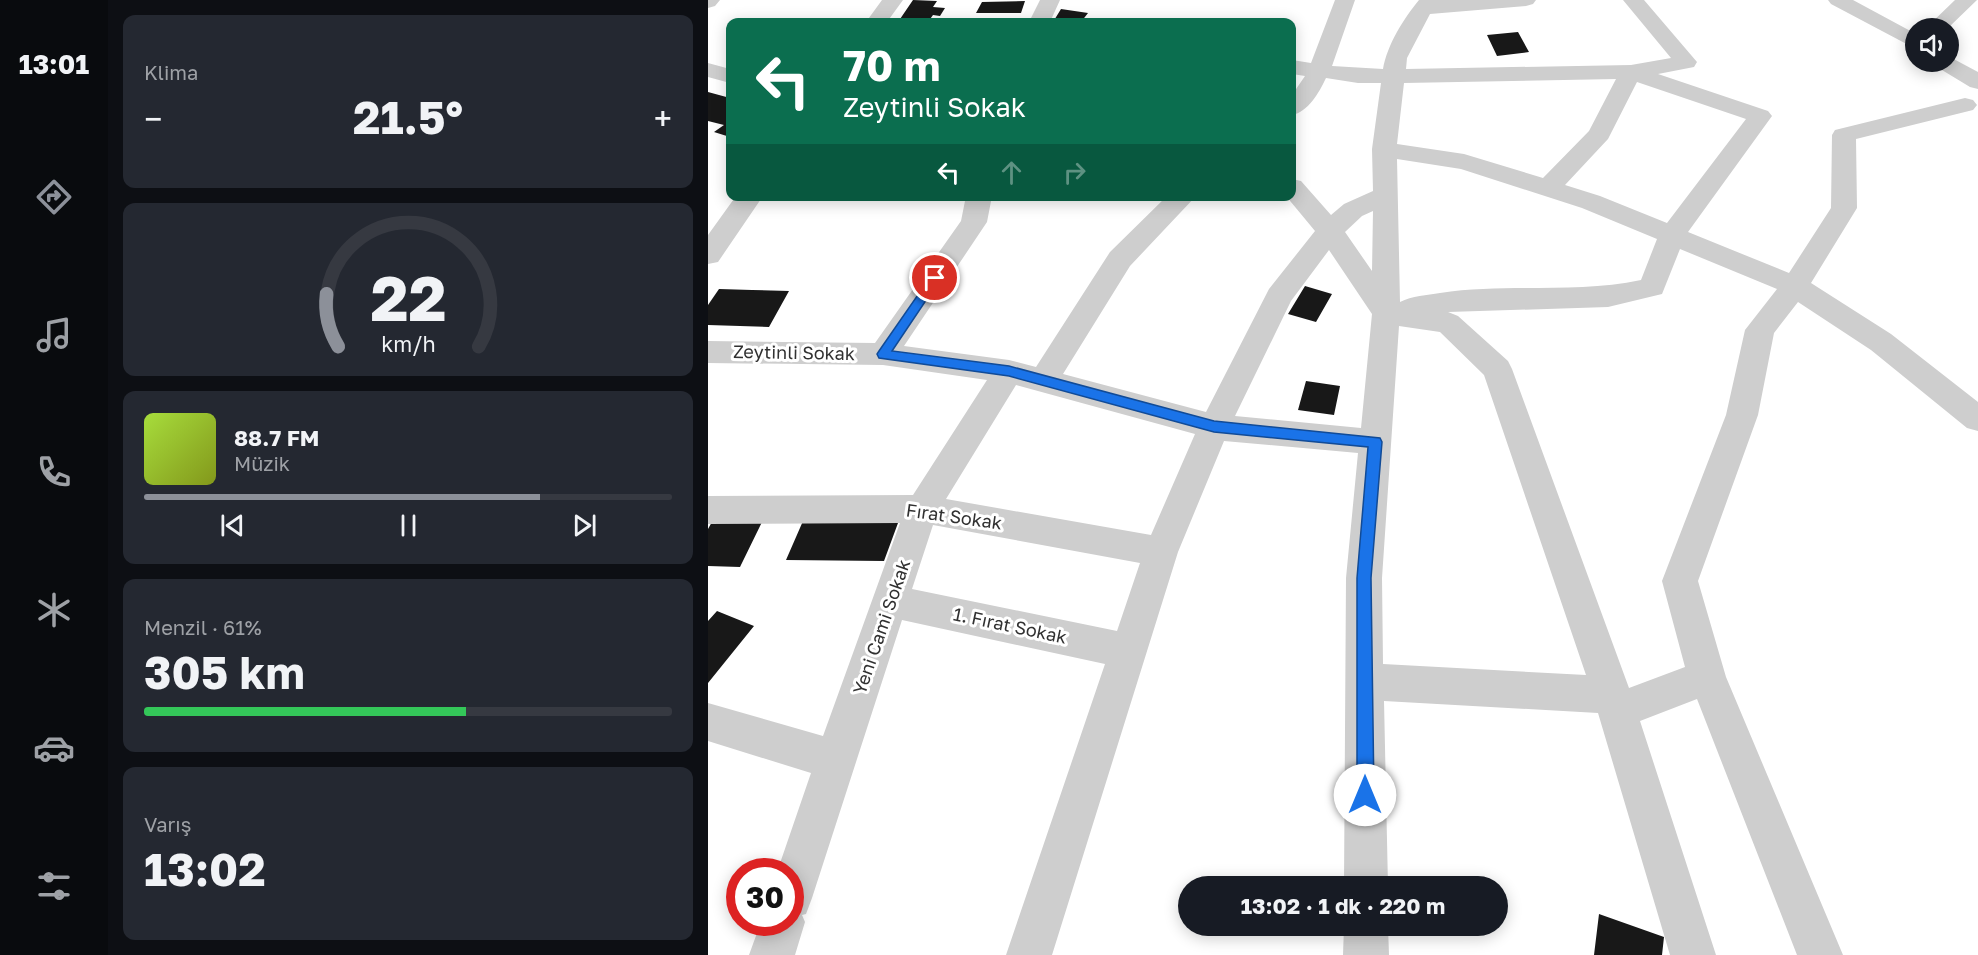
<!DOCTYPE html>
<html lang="tr">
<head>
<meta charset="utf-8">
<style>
  body { margin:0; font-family:"Golos Text",sans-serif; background:#242831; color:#f1f3f6; height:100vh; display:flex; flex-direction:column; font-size:22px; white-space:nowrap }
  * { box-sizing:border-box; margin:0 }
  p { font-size:20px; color:#9ea1a6 }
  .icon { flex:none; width:33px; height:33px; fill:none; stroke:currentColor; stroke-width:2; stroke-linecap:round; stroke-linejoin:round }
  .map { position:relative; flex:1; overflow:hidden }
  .side { display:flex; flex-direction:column; gap:15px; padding:15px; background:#0d0f14; width:600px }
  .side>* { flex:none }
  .guide { position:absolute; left:18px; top:18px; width:570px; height:183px; border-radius:12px; box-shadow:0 3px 15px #0003; background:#0b6e4f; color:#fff; overflow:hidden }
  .fabs { position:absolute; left:1197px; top:18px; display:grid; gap:12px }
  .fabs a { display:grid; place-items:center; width:54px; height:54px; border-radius:50%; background:#171b24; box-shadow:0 3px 15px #0003; font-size:30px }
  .speed { position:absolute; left:18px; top:858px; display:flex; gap:12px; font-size:30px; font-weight:700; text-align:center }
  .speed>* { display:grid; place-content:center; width:78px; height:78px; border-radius:50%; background:#171b24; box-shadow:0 3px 15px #0003; line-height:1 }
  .speed .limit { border:9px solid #d22; background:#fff; color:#111 }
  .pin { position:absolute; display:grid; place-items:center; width:51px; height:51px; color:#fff; margin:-26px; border:3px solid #fff; border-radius:50%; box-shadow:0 2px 6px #0007 }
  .me { position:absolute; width:66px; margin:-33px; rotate:0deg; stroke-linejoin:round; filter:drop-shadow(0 0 4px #0008) }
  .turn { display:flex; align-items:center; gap:21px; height:126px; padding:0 18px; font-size:27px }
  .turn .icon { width:78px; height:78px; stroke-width:2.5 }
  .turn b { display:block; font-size:42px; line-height:51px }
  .lanes { display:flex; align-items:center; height:57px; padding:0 18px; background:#0003; justify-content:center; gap:30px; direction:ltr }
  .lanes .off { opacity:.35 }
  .big { font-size:45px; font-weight:700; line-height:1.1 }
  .side .widget { flex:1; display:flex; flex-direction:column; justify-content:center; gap:9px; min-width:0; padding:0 21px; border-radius:12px; background:#242831 }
  .side .dial { align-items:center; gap:0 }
  .dial svg { height:156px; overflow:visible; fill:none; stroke:#363941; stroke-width:7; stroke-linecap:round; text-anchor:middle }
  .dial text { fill:#f1f3f6; stroke:none }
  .song { display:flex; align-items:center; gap:18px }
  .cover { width:72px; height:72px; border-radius:9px; background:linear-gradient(135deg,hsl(80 70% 55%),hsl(70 70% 35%)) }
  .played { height:6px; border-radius:3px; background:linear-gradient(90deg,#8c9099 75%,#363941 75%) }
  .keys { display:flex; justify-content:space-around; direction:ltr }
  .heat { display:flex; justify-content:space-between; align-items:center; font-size:33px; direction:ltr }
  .charge { height:9px; border-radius:4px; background:linear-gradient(90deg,#34c759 61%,#363941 0) }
  .trip { position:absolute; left:470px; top:876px; width:330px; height:60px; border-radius:30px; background:#171b24; box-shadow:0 3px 15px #0003; font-weight:700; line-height:60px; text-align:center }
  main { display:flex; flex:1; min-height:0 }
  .menu { display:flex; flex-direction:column; width:108px; justify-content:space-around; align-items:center; background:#090b0e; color:#9ea1a6 }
  .menu .icon { width:42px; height:42px }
  .menu .on { color:#8c9099 }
  .menu b { font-size:27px; color:#f1f3f6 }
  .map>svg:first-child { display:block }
</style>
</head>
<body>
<main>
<nav class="menu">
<b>13:01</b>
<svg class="icon on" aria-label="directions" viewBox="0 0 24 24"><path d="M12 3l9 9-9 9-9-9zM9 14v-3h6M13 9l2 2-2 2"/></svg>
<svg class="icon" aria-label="music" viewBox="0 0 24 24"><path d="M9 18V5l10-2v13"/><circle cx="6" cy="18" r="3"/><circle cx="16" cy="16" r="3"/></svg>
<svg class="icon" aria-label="phone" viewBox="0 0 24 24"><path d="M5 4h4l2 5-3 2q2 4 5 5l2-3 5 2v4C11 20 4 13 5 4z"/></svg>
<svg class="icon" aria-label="climate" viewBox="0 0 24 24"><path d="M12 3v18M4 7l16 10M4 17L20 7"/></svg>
<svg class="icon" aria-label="car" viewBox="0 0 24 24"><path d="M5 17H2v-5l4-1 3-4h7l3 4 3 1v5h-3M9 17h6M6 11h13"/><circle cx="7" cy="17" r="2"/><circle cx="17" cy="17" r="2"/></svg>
<svg class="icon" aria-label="filters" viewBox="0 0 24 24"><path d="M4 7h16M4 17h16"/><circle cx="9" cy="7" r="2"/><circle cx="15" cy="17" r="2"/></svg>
</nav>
<section class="side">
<div class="widget"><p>Klima</p>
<div class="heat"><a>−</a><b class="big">21.5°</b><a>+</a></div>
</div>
<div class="widget dial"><svg viewBox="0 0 100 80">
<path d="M14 69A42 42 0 1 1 86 69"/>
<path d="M14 69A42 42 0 0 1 8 42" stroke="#8c9099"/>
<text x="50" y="56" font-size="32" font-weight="700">22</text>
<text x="50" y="72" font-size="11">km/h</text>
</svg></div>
<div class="widget">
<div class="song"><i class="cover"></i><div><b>88.7 FM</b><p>Müzik</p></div></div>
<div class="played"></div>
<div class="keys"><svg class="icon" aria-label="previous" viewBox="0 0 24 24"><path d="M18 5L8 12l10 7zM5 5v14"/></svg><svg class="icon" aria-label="pause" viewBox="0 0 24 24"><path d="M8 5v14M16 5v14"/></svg><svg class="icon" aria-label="next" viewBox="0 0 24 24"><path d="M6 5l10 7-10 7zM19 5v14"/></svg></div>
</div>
<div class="widget"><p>Menzil · 61%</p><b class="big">305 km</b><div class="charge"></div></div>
<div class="widget"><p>Varış</p><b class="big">13:02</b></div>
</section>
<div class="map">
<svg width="1270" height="955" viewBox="0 0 1270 955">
  <rect width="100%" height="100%" fill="#fff"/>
  <path fill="#181818" d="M205,0L229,1L225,7L237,8L232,16L225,15L220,22H190Z
    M317,1L313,13H268L274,2Z
    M353,9L380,13L373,22H345Z
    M810,32L821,52L789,56L779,35Z
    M0,92L22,98V137L6,132L16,125L0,121Z
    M597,286L624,294L608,322L580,314Z
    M11,289L44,290L81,291L61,327L0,325V305Z
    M598,381L632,386L626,415L590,410Z
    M5,520L54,522L32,567L0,566V529Z
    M95,521L190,523L176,561L78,560Z
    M9,611L46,626L0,683V621Z
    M891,914L956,937L954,955H886Z"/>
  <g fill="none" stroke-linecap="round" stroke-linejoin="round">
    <path fill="#cecece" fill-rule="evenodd" d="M0,0H12L7,6L0,8Z
      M174,0H195L179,22H158Z
      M332,0H352L342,22H321Z
      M627,0H647L624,66L675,69C679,45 696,18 711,0H828L825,4L818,6L722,14L699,58L698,69L923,65L963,58L915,0H936L989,62L986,67L950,74L1060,111L1064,116L980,232L1081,273L1123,208L1124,135L1127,130L1257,98L1265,100L1269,105L1265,110L1148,139L1149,208L1103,283L1183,334L1270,402V431L1259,428L1163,350L1090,302L1066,333L1050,415L990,581L1018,677L1135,955H1089L989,699L932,721L1008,955H962L890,713L676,701L680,886H636L638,578L650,453L516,441L470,552L344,955H298L397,664L194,620L104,898L98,914L94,915L97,922L87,955H41L53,922H82V872H69L103,773L0,741V703L115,736L192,523L0,524V496L205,495L279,380L175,365L0,363V341L167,343L253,221L258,196H284L279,222L196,346L301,360L328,367L402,252L459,196H488L422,266L355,374L498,412L561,289L607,231L578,196H584V179L593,181L623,215L636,204L665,191L664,149L673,83H650L618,78C611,93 600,112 584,115V95L597,76L584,74V60L603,63ZM908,79L881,131L835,178L756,154L689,144L696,83ZM929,82L1038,119L959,223L892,196L857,185L900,139ZM689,159L753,169L874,208L949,239L933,280C867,294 799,283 732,293C719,295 704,296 692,302ZM665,211L664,271L637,232L654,216ZM972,249L1069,289L1037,330L1018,415L954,581L977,667L921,688L804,369L800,361L750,316L740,312L900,307L954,294ZM621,250L664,314L653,428L527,416L583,301ZM691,326L732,332L776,375L878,675L675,664L674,578ZM308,385L487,434L443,535L238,499ZM225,525L432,563L409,631L204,589Z
      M1120,0H1145L1208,34V49L1123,4Z
      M1247,0H1269L1240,28H1218Z
      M1240,56L1270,72V89L1262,87L1229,67L1226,62H1240Z
      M0,63L22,69V83L0,77Z
      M28,196H55L10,262L0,264V235Z
      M636,926H680L681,955H635Z"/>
  </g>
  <path fill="#1a73e8" stroke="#114b97" stroke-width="1.5" d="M227,274L233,278L184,351L301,366L506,421L672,438L674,442L663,578L666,795L663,801L657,804L651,801L649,795V578L660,447L506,432L301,376L171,358L169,354L171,351L223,276Z"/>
  <g text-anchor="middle" stroke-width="6" stroke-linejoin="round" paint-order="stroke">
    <g font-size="18" fill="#313131" stroke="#fff">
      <text transform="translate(86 353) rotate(1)" y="6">Zeytinli Sokak</text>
      <text transform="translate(246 517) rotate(8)" y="6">Fırat Sokak</text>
      <text transform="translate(302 626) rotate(12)" y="6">1. Fırat Sokak</text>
      <text transform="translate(174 627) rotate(-71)" y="6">Yeni Cami Sokak</text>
    </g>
  </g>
</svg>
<div class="fabs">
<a><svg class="icon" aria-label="sound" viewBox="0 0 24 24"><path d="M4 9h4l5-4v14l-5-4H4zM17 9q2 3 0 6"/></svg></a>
</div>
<div class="speed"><div class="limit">30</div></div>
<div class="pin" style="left:227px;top:278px;background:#d93025"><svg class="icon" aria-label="arrive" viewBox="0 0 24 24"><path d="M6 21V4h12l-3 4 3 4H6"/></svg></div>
<svg class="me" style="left:657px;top:795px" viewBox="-20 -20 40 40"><circle r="19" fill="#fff"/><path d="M0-13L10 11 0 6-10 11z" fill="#1a73e8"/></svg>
<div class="trip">13:02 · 1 dk · 220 m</div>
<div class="guide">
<div class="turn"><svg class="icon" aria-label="left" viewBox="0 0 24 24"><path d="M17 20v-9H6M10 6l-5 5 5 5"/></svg><div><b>70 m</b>Zeytinli Sokak</div></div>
<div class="lanes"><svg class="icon" aria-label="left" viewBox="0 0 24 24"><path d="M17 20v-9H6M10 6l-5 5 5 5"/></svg><svg class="icon off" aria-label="ahead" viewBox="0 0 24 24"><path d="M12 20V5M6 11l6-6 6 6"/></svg><svg class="icon off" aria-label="right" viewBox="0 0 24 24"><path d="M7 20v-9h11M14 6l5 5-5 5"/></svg></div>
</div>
</div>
</main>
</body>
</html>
